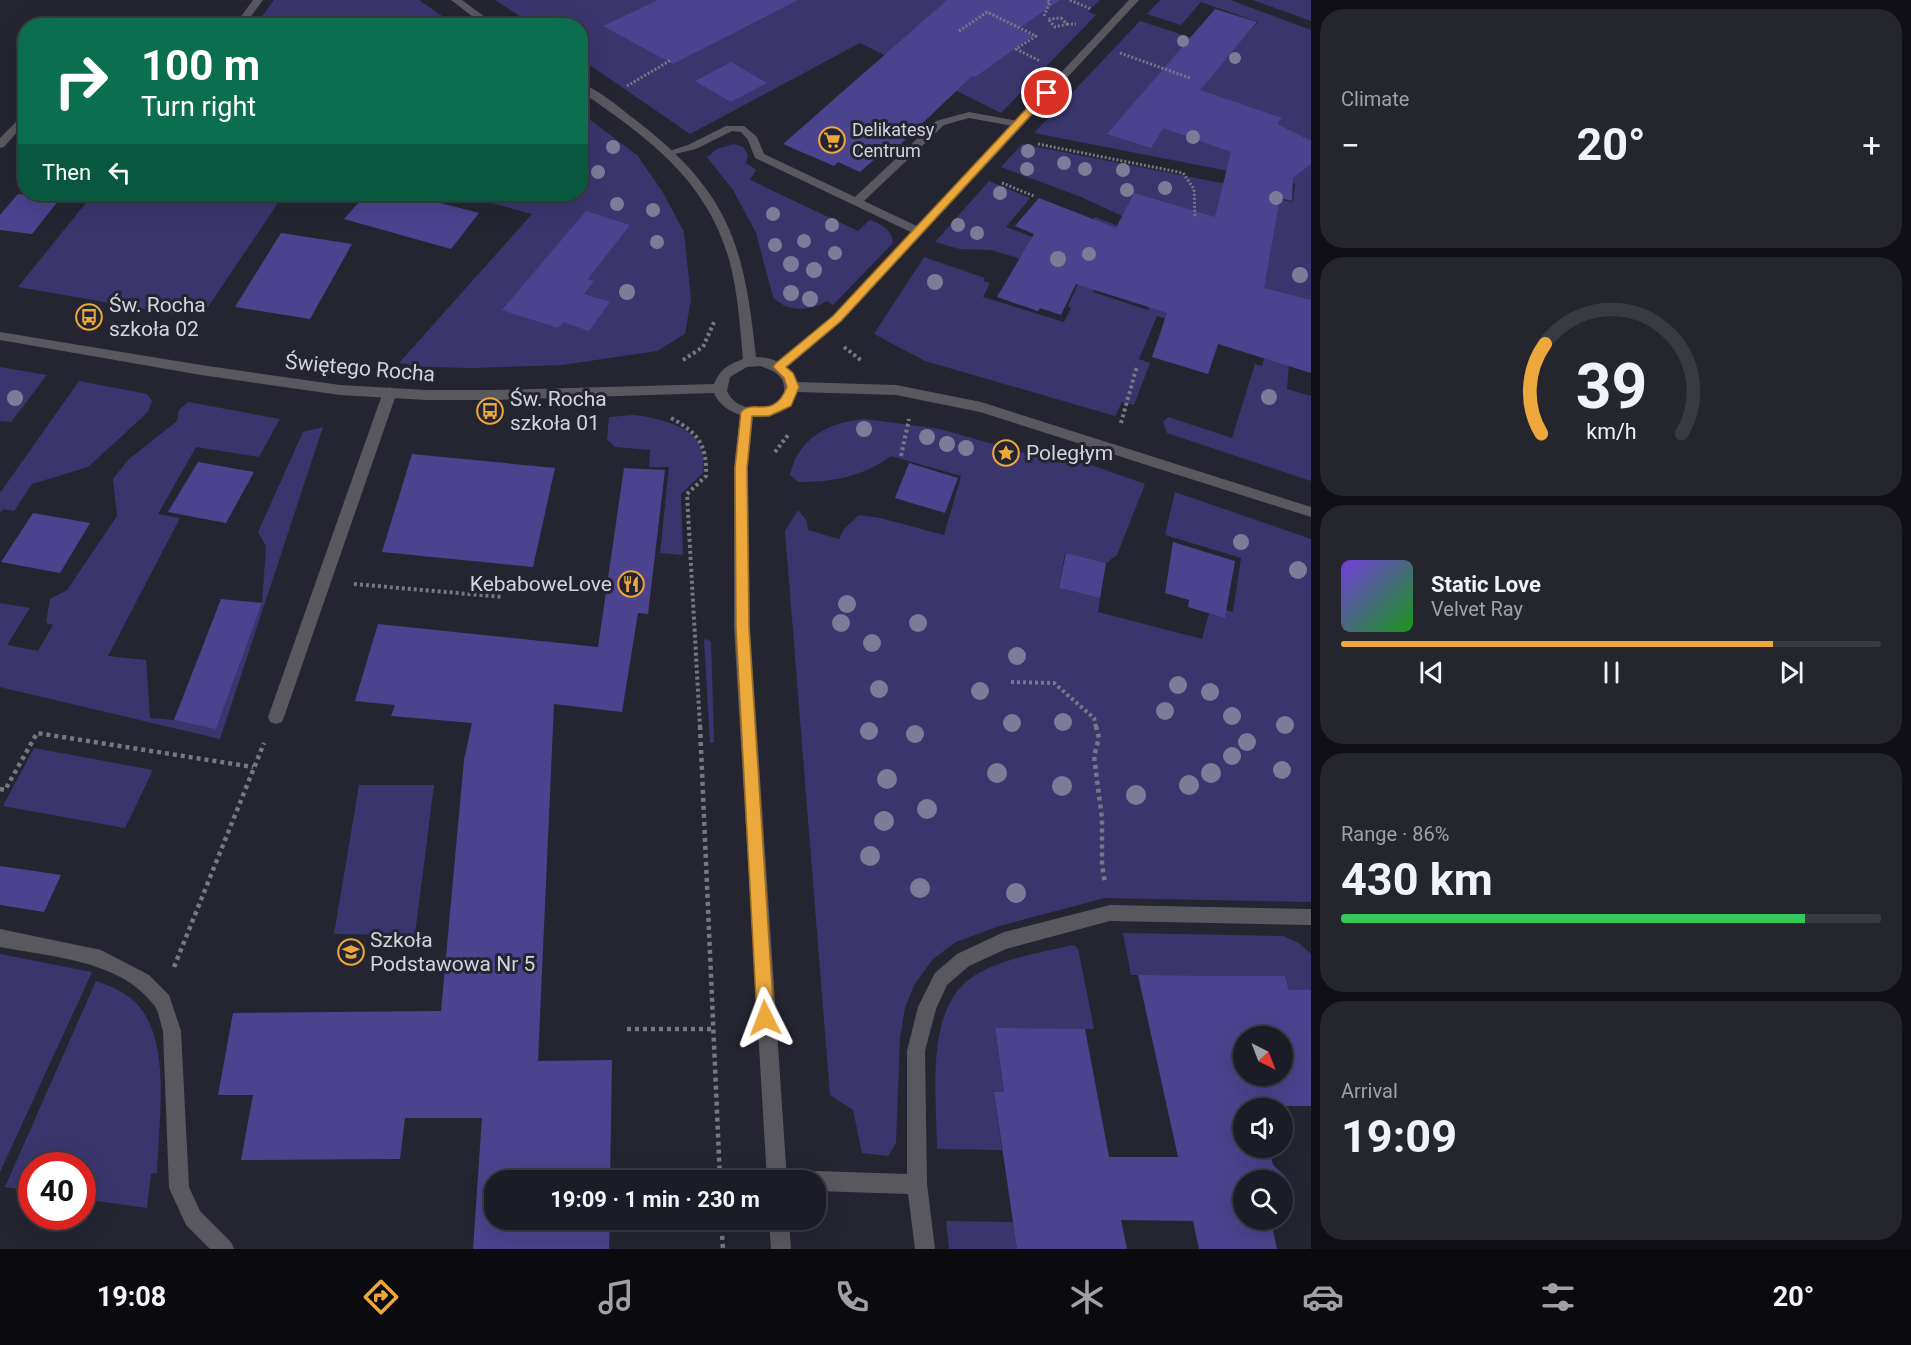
<!DOCTYPE html>
<html lang="en">
<head>
<meta charset="utf-8">
<style>
  body { margin:0; font-family:Roboto,sans-serif; background:#25252e; color:#f1f3f6; height:100vh; display:flex; flex-direction:column; font-size:22px; white-space:nowrap }
  * { box-sizing:border-box; margin:0 }
  p { font-size:20px; color:#a0a1a7 }
  .icon { flex:none; width:33px; height:33px; fill:none; stroke:currentColor; stroke-width:2; stroke-linecap:round; stroke-linejoin:round }
  .map { position:relative; flex:1; overflow:hidden }
  .details { display:flex; flex-direction:column; gap:9px; padding:9px; background:#0f0f15; width:600px }
  .details>* { flex:none }
  .hud { position:absolute; left:18px; top:18px; width:570px; height:183px; border-radius:24px; box-shadow:0 6px 24px #0002,0 0 0 2px #3a3a43; background:#0b6e4f; color:#fff; overflow:hidden }
  .needle { width:39px; rotate:138deg }
  .buttons { position:absolute; left:1233px; top:1026px; display:grid; gap:12px }
  .buttons a { display:grid; place-items:center; width:60px; height:60px; border-radius:50%; background:#1c1c26; box-shadow:0 6px 24px #0002,0 0 0 2px #3a3a43; font-size:30px }
  .speed { position:absolute; left:18px; top:1152px; display:flex; gap:12px; font-size:30px; font-weight:700; text-align:center }
  .speed>* { display:grid; place-content:center; width:78px; height:78px; border-radius:50%; background:#1c1c26; box-shadow:0 6px 24px #0002,0 0 0 2px #3a3a43; line-height:1 }
  .speed .limit { border:9px solid #d22; background:#fff; color:#111 }
  .pin { position:absolute; display:grid; place-items:center; width:51px; height:51px; color:#fff; margin:-26px; border:3px solid #fff; border-radius:50%; box-shadow:0 2px 6px #0007 }
  .me { position:absolute; width:66px; margin:-33px; rotate:357deg; stroke-linejoin:round; filter:drop-shadow(0 0 4px #0008) }
  .turn { display:flex; align-items:center; gap:21px; height:126px; padding:0 24px; font-size:27px }
  .turn .icon { width:78px; height:78px; stroke-width:2.5 }
  .turn b { display:block; font-size:42px; line-height:51px }
  .then { display:flex; align-items:center; height:57px; padding:0 24px; background:#0003; gap:12px; font-size:22px }
  .big { font-size:45px; font-weight:700; line-height:1.1 }
  .details .card { flex:1; display:flex; flex-direction:column; justify-content:center; gap:9px; min-width:0; padding:0 21px; border-radius:24px; background:#25252e }
  .details .dial { align-items:center; gap:0 }
  .dial svg { height:156px; overflow:visible; fill:none; stroke:#3a3a43; stroke-width:7; stroke-linecap:round; text-anchor:middle }
  .dial text { fill:#f1f3f6; stroke:none }
  .song { display:flex; align-items:center; gap:18px }
  .cover { width:72px; height:72px; border-radius:9px; background:linear-gradient(135deg,hsl(260 70% 55%),hsl(120 70% 35%)) }
  .played { height:6px; border-radius:3px; background:linear-gradient(90deg,#eda83b 80%,#3a3a43 80%) }
  .keys { display:flex; justify-content:space-around; direction:ltr }
  .heat { display:flex; justify-content:space-between; align-items:center; font-size:33px; direction:ltr }
  .charge { height:9px; border-radius:4px; background:linear-gradient(90deg,#34c759 86%,#3a3a43 0) }
  .trip { position:absolute; left:484px; top:1170px; width:342px; height:60px; border-radius:24px; background:#1c1c26; box-shadow:0 6px 24px #0002,0 0 0 2px #3a3a43; font-weight:700; line-height:60px; text-align:center }
  .dock { display:flex; height:96px; justify-content:space-around; align-items:center; background:#0b0b0f; color:#a0a1a7 }
  .dock .icon { width:42px; height:42px }
  .dock .current { color:#eda83b }
  .dock b { font-size:27px; color:#f1f3f6 }
  main { display:flex; flex:1; min-height:0 }
  .map>svg:first-child { display:block }
</style>
</head>
<body>
<main>
<div class="map">
<svg width="1311" height="1249" viewBox="0 0 1311 1249">
  <rect width="100%" height="100%" fill="#252532"/>
  <path fill="#3a356d" d="M274,0H419L455,25H256Z
    M495,0H1100L1088,11L1096,15L1001,113L860,43L690,134L581,59L580,26L533,25Z
    M1160,0H1230L1311,30V351L1290,350L1287,389L1311,396V481L1167,433L1163,422L1168,417L1232,438L1255,364L1262,366L1271,333L1210,332L1157,316L1139,359L1150,363L1134,405L1122,402L1115,416L925,361L874,334L924,257L985,278L983,281L990,283L983,297L1064,322L1071,308L1068,306L1080,280L1094,285L1093,292L1148,310L1155,297L1164,235L1081,197L1001,167L1022,144L1242,187L1243,193L1293,202L1295,184L1034,133L1140,21L1232,51L1258,22L1201,2L1181,25L1147,14Z
    M1253,0H1311V21Z
    M581,113L637,155L662,191L684,232L691,299L685,334L657,351L562,365L474,368L424,367L399,363L532,214L459,194H580Z
    M734,144L743,147L748,154L746,163L756,170L750,180L858,231L870,220C882,225 892,229 893,243L833,305L827,301C810,311 787,313 773,297L756,233L733,190L707,157L717,149Z
    M989,181L1030,198L1006,227L1069,251L1095,217L1121,227L1082,277L991,250L960,249L935,242Z
    M93,194H284L208,307L182,303L174,314L18,287Z
    M0,367L47,375L11,422L0,421Z
    M79,381L147,394L152,401L148,412L88,467L32,484L14,511L3,509L0,513V493Z
    M188,402L280,419L259,457L196,447L158,514L180,518L108,656L146,660L150,718L174,720L216,728L262,603L266,546L258,532L303,432L323,427L220,739L0,687V603L30,608L7,645L38,651L53,625L46,623L50,599L67,590L117,516L113,479L128,460L177,421L179,410Z
    M633,415C654,417 693,425 701,448C703,455 703,465 704,472L681,494L683,555L660,553L669,467H649L650,450L615,447L607,440L609,417Z
    M865,419L940,429L996,445L994,460L1014,465L1021,452L1077,460L1145,484L1117,555L1106,563L1065,553L1059,588L1100,598L1098,612L1202,639L1211,606L1233,612L1241,558L1165,535L1175,492L1311,539V902L1105,898L999,926L956,942L933,959L914,985L905,1008L900,1038L896,1143L888,1156L862,1153L853,1110L830,1095L785,531L798,510L807,521L808,530L839,539L844,529L859,515L880,518L944,535L961,476L891,456C862,477 833,482 798,482L790,475C798,438 829,422 865,419Z
    M704,639L711,641L714,743H710Z
    M34,748L153,770L125,828L3,806Z
    M359,785H434L415,935L334,934Z
    M1123,933L1283,936L1299,943L1311,954V990H1289L1285,976L1131,975Z
    M1074,945L1078,949L1094,1029H995L1004,1092L994,1093L1002,1150L937,1149C937,1100 925,1017 966,982C991,960 1042,952 1074,945Z
    M0,954L92,972L0,1172Z
    M96,981C111,986 125,992 136,1003C173,1041 158,1124 157,1173L151,1174L147,1208L83,1199L82,1166H32L31,1191L5,1187Z
    M946,1221L1013,1222L1017,1249H949Z"/>
  <path fill="#4b438d" fill-rule="evenodd" d="M658,0H798L673,64L603,26Z
    M947,0H1060L1018,29L1033,36L975,77L972,76L885,159L878,156L860,172L838,162L834,166L783,144Z
    M1215,9L1257,22L1200,90L1282,118L1277,124L1311,141V164L1293,178L1292,201L1280,198L1264,288L1311,300V373L1218,344L1208,374L1152,357L1167,313L1076,284L1061,315L1040,308L1038,311L997,297L1034,234L1015,226L1039,198L1116,228L1134,193L1215,217L1231,152L1163,128L1151,148L1107,134Z
    M731,62L767,83L731,102L695,81Z
    M18,194L59,200L32,234L0,230V215Z
    M366,194H406L479,213L451,249L344,219Z
    M586,211L630,225L588,279L594,281L584,294L610,302L589,331L563,322L558,328L502,310Z
    M281,233L352,244L310,319L235,307Z
    M412,454L555,468L533,567L382,552Z
    M198,462L254,472L226,523L168,512Z
    M909,463L958,478L945,513L895,498Z
    M624,468L665,470L648,614L638,613L622,712L554,704L538,1061L612,1060L610,1180H495V1220H610L609,1249H473L482,1118H405L400,1159L241,1160L253,1095H218L233,1013L441,1011L464,760L472,723L391,716L395,705L355,701L378,624L598,647Z
    M33,513L90,523L60,573L1,562Z
    M1173,542L1235,561L1225,618L1188,607L1189,600L1165,593Z
    M1066,553L1106,563L1100,598L1059,588Z
    M221,599L262,603L216,729L174,720Z
    M0,866L61,875L44,912L0,905Z
    M1138,975L1285,976L1289,990H1311V1106H1258L1259,1108H1244V1148H1269L1273,1165L1286,1177L1293,1194L1292,1202L1281,1226H1272L1277,1249H1199L1193,1221L1121,1220L1127,1249H1017L994,1092H1004L995,1028L1085,1029L1109,1157H1178ZM1244,1036H1282V1076H1244ZM1244,1180H1282V1220H1244Z"/>
  <g fill="none" stroke-linecap="round" stroke-linejoin="round">
    <path stroke="#787883" stroke-width="3" stroke-dasharray="2 2" stroke-linecap="butt" d="M1070,0L1091,9
      M1044,16L1050,2L1046,0
      M1061,18L1067,24L1055,27L1048,19Z
      M1067,24H1076
      M959,31L987,12L1036,36L1016,49L1040,61
      M1120,53L1190,78
      M627,86L671,60
      M1038,144L1183,173L1194,189L1195,218
      M1002,183L1034,196"/>
    <path stroke="#787883" stroke-width="4" stroke-dasharray="3 3" stroke-linecap="butt" d="M844,347L862,361
      M683,360L703,347L715,320
      M671,418C698,433 707,444 706,476L687,494L700,727
      M1121,423L1137,366
      M775,452L788,435
      M901,456L909,419
      M354,584L503,597
      M1011,682L1054,683L1094,718L1096,727"/>
    <path stroke="#787883" stroke-width="4.5" stroke-dasharray="4 4" stroke-linecap="butt" d="M700,726L720,1180
      M1096,726L1099,738L1094,756L1102,819V865L1105,883
      M0,789L5,790L37,733L253,767
      M174,967L264,743
      M627,1029H713
      M721,1220L723,1249"/>
    <path fill="#58585e" fill-rule="evenodd" d="M253,0H263L244,26H234Z
      M26,112V122L4,147L0,148V138Z
      M969,112L1018,121L1023,124L1018,127L969,118L944,125L864,201L921,228V234L917,235L755,158L748,140L741,132L732,131L696,149L671,155L666,152L688,145L726,126H744L757,137L764,154L855,197L936,121Z
      M390,387L397,392L284,717L282,722L276,724L270,722L268,717L383,392Z
      M1110,905L1311,909V925L1110,921L1006,949L969,966L947,985L936,1009L925,1051L927,1184L935,1249H915L908,1194L816,1191V1180H806L809,1174L816,1171L907,1174V1051L918,1007L935,973L957,954L1004,932Z
      M0,929L101,950L149,975L169,995L181,1031L189,1187L200,1211L231,1242L234,1249H210L186,1225L169,1188L163,1031C160,1023 159,1011 154,1005C120,960 51,957 0,947Z
      M777,1170H794L801,1173L804,1180H767L770,1173Z"/>
    <path fill="#58585e" fill-rule="evenodd" d="M1129,0H1139L841,322L784,370H774L773,367L774,364L833,316Z"/>
    <path fill="#58585e" fill-rule="evenodd" d="M451,0H462L497,26H485Z
      M580,83C600,90 621,109 637,121C730,193 744,245 756,357C774,357 790,366 797,382L896,385L981,402L1311,507V517L980,412L896,395L797,392C791,411 772,419 753,417L748,468L750,628L787,1180H767L734,628V468L740,415C728,410 720,406 714,393L495,400H426L340,395L201,375L0,340V332L201,365L340,385L426,390H495L714,384C720,369 729,364 743,359C740,327 738,294 730,263C708,180 647,137 580,91ZM760,366C775,371 786,376 784,394C771,414 736,413 727,391L730,377L747,367Z
      M769,1220H789L791,1249H771Z"/>
  </g>
  <g fill="#7c7c99">
    <circle cx="1183" cy="41" r="6"/>
    <circle cx="1235" cy="58" r="6"/>
    <circle cx="1193" cy="137" r="7"/>
    <circle cx="613" cy="147" r="7"/>
    <circle cx="1028" cy="151" r="7"/>
    <circle cx="1064" cy="163" r="7"/>
    <circle cx="1027" cy="169" r="7"/>
    <circle cx="1085" cy="169" r="7"/>
    <circle cx="1123" cy="170" r="7"/>
    <circle cx="598" cy="172" r="7"/>
    <circle cx="1165" cy="188" r="7"/>
    <circle cx="1127" cy="190" r="7"/>
    <circle cx="1000" cy="193" r="7"/>
    <circle cx="1276" cy="198" r="7"/>
    <circle cx="617" cy="204" r="7"/>
    <circle cx="653" cy="210" r="7"/>
    <circle cx="773" cy="214" r="7"/>
    <circle cx="832" cy="225" r="7"/>
    <circle cx="958" cy="225" r="7"/>
    <circle cx="977" cy="233" r="7"/>
    <circle cx="804" cy="241" r="7"/>
    <circle cx="657" cy="242" r="7"/>
    <circle cx="775" cy="245" r="7"/>
    <circle cx="835" cy="253" r="7"/>
    <circle cx="1089" cy="254" r="7"/>
    <circle cx="1058" cy="259" r="8"/>
    <circle cx="791" cy="264" r="8"/>
    <circle cx="814" cy="270" r="8"/>
    <circle cx="1300" cy="275" r="8"/>
    <circle cx="935" cy="282" r="8"/>
    <circle cx="627" cy="292" r="8"/>
    <circle cx="791" cy="293" r="8"/>
    <circle cx="810" cy="299" r="8"/>
    <circle cx="1269" cy="397" r="8"/>
    <circle cx="15" cy="398" r="8"/>
    <circle cx="864" cy="429" r="8"/>
    <circle cx="927" cy="437" r="8"/>
    <circle cx="947" cy="444" r="8"/>
    <circle cx="966" cy="448" r="8"/>
    <circle cx="1241" cy="542" r="8"/>
    <circle cx="1298" cy="570" r="9"/>
    <circle cx="847" cy="604" r="9"/>
    <circle cx="841" cy="623" r="9"/>
    <circle cx="918" cy="623" r="9"/>
    <circle cx="872" cy="643" r="9"/>
    <circle cx="1017" cy="656" r="9"/>
    <circle cx="1178" cy="685" r="9"/>
    <circle cx="879" cy="689" r="9"/>
    <circle cx="980" cy="691" r="9"/>
    <circle cx="1210" cy="692" r="9"/>
    <circle cx="1165" cy="711" r="9"/>
    <circle cx="1232" cy="716" r="9"/>
    <circle cx="1063" cy="722" r="9"/>
    <circle cx="1012" cy="723" r="9"/>
    <circle cx="1285" cy="725" r="9"/>
    <circle cx="869" cy="731" r="9"/>
    <circle cx="915" cy="734" r="9"/>
    <circle cx="1247" cy="742" r="9"/>
    <circle cx="1232" cy="756" r="9"/>
    <circle cx="1282" cy="770" r="9"/>
    <circle cx="997" cy="773" r="10"/>
    <circle cx="1211" cy="773" r="10"/>
    <circle cx="887" cy="779" r="10"/>
    <circle cx="1189" cy="785" r="10"/>
    <circle cx="1062" cy="786" r="10"/>
    <circle cx="1136" cy="795" r="10"/>
    <circle cx="927" cy="809" r="10"/>
    <circle cx="884" cy="821" r="10"/>
    <circle cx="870" cy="856" r="10"/>
    <circle cx="920" cy="888" r="10"/>
    <circle cx="1016" cy="893" r="10"/>
  </g>
  <path fill="#eda83b" stroke="#9a6d26" stroke-width="1.5" d="M1043,91L1051,93L841,321L786,367L793,373L799,387L791,406L769,416H752L747,468L749,628L774,1018L771,1024L765,1026L760,1024L757,1018L736,628L735,468L741,412C753,398 773,421 787,387L784,378L773,367L775,364L833,316Z"/>
  <defs>
    <g id="supermarket-ring" transform="scale(1.35)"><circle r="9.5" fill="#252532" stroke="#eda83b" stroke-width="1.5"/><path d="M-6-5.5h2.5l.6 2H6L4.5 2H-2.5L-4.4-4H-6ZM-1.5 3.2a1.3 1.3 0 1 0 .1 0ZM3 3.2a1.3 1.3 0 1 0 .1 0Z" fill="#eda83b"/></g>
    <g id="bus-ring" transform="scale(1.35)"><circle r="9.5" fill="#252532" stroke="#eda83b" stroke-width="1.5"/><path d="M-5-6H5V4H4V6H2V4H-2V6H-4V4H-5ZM-3.5-4V0h7V-4ZM-3.5 1.2v1.5H-2V1.2ZM2 1.2v1.5H3.5V1.2Z" fill="#eda83b"/></g>
    <g id="sight-ring" transform="scale(1.35)"><circle r="9.5" fill="#252532" stroke="#eda83b" stroke-width="1.5"/><path d="M0-6L1.8-2.2L6-1.7L2.9 1.2L3.7 5.4L0 3.3L-3.7 5.4L-2.9 1.2L-6-1.7L-1.8-2.2Z" fill="#eda83b"/></g>
    <g id="restaurant-ring" transform="scale(1.35)"><circle r="9.5" fill="#252532" stroke="#eda83b" stroke-width="1.5"/><path d="M-5-6h1v4h1v-4h1v4h1v-4h1v5L-1.5 .5V6h-2V.5L-5-1ZM5-6V6H3V1.5H1.5Q1.5-4 5-6Z" fill="#eda83b"/></g>
    <g id="school-ring" transform="scale(1.35)"><circle r="9.5" fill="#252532" stroke="#eda83b" stroke-width="1.5"/><path d="M0-5L7-2L0 1L-7-2ZM-4 1L0 2.5L4 1V4Q0 6-4 4Z" fill="#eda83b"/></g>
  </defs>
  <g fill-rule="evenodd">
    <use href="#supermarket-ring" x="832" y="140"/>
    <use href="#bus-ring" x="89" y="317"/>
    <use href="#bus-ring" x="490" y="411"/>
    <use href="#sight-ring" x="1006" y="453"/>
    <use href="#restaurant-ring" x="631" y="584"/>
    <use href="#school-ring" x="351" y="952"/>
  </g>
  <g text-anchor="middle" stroke-width="6" stroke-linejoin="round" paint-order="stroke">
    <g font-size="18" fill="#d3d3dc" stroke="#252532" text-anchor="start">
      <text x="852" y="136">Delikatesy<tspan x="852" dy="21">Centrum</tspan></text>
    </g>
    <g font-size="21" fill="#d3d3dc" stroke="#252532" text-anchor="start">
      <text x="109" y="312">Św. Rocha<tspan x="109" dy="24">szkoła 02</tspan></text>
      <text x="510" y="406">Św. Rocha<tspan x="510" dy="24">szkoła 01</tspan></text>
      <text x="1026" y="460">Poległym</text>
      <text x="612" y="591" text-anchor="end">KebaboweLove</text>
      <text x="370" y="947">Szkoła<tspan x="370" dy="24">Podstawowa Nr 5</tspan></text>
    </g>
    <g font-size="21" fill="#d3d3dc" stroke="#252532">
      <text transform="translate(360 368) rotate(5)" y="7">Świętego Rocha</text>
    </g>
  </g>
</svg>
<div class="buttons">
<a><svg class="needle" viewBox="-14 -14 28 28"><path d="M0-13l5 13h-10z" fill="#e53935"/><path d="M0 13l5-13h-10z" fill="#a0a1a7"/></svg></a>
<a><svg class="icon" aria-label="sound" viewBox="0 0 24 24"><path d="M4 9h4l5-4v14l-5-4H4zM17 9q2 3 0 6"/></svg></a>
<a><svg class="icon" aria-label="search" viewBox="0 0 24 24"><circle cx="10" cy="10" r="6"/><path d="M15 15l6 6"/></svg></a>
</div>
<div class="speed"><div class="limit">40</div></div>
<div class="pin" style="left:1047px;top:93px;background:#d93025"><svg class="icon" aria-label="arrive" viewBox="0 0 24 24"><path d="M6 21V4h12l-3 4 3 4H6"/></svg></div>
<svg class="me" style="left:765px;top:1018px" viewBox="-20 -20 40 40"><path d="M0-17L14 15 0 8-14 15z" fill="#eda83b" stroke="#fff" stroke-width="4"/></svg>
<div class="trip">19:09 · 1 min · 230 m</div>
<div class="hud">
<div class="turn"><svg class="icon" aria-label="right" viewBox="0 0 24 24"><path d="M7 20v-9h11M14 6l5 5-5 5"/></svg><div><b>100 m</b>Turn right</div></div>
<div class="then">Then<svg class="icon" aria-label="left" viewBox="0 0 24 24"><path d="M17 20v-9H6M10 6l-5 5 5 5"/></svg></div>
</div>
</div>
<section class="details">
<div class="card"><p>Climate</p>
<div class="heat"><a>−</a><b class="big">20°</b><a>+</a></div>
</div>
<div class="card dial"><svg viewBox="0 0 100 80">
<path d="M14 69A42 42 0 1 1 86 69"/>
<path d="M14 69A42 42 0 0 1 16 23" stroke="#eda83b"/>
<text x="50" y="56" font-size="32" font-weight="700">39</text>
<text x="50" y="72" font-size="11">km/h</text>
</svg></div>
<div class="card">
<div class="song"><i class="cover"></i><div><b>Static Love</b><p>Velvet Ray</p></div></div>
<div class="played"></div>
<div class="keys"><svg class="icon" aria-label="previous" viewBox="0 0 24 24"><path d="M18 5L8 12l10 7zM5 5v14"/></svg><svg class="icon" aria-label="pause" viewBox="0 0 24 24"><path d="M8 5v14M16 5v14"/></svg><svg class="icon" aria-label="next" viewBox="0 0 24 24"><path d="M6 5l10 7-10 7zM19 5v14"/></svg></div>
</div>
<div class="card"><p>Range · 86%</p><b class="big">430 km</b><div class="charge"></div></div>
<div class="card"><p>Arrival</p><b class="big">19:09</b></div>
</section>
</main>
<nav class="dock">
<b>19:08</b>
<svg class="icon current" aria-label="directions" viewBox="0 0 24 24"><path d="M12 3l9 9-9 9-9-9zM9 14v-3h6M13 9l2 2-2 2"/></svg>
<svg class="icon" aria-label="music" viewBox="0 0 24 24"><path d="M9 18V5l10-2v13"/><circle cx="6" cy="18" r="3"/><circle cx="16" cy="16" r="3"/></svg>
<svg class="icon" aria-label="phone" viewBox="0 0 24 24"><path d="M5 4h4l2 5-3 2q2 4 5 5l2-3 5 2v4C11 20 4 13 5 4z"/></svg>
<svg class="icon" aria-label="climate" viewBox="0 0 24 24"><path d="M12 3v18M4 7l16 10M4 17L20 7"/></svg>
<svg class="icon" aria-label="car" viewBox="0 0 24 24"><path d="M5 17H2v-5l4-1 3-4h7l3 4 3 1v5h-3M9 17h6M6 11h13"/><circle cx="7" cy="17" r="2"/><circle cx="17" cy="17" r="2"/></svg>
<svg class="icon" aria-label="filters" viewBox="0 0 24 24"><path d="M4 7h16M4 17h16"/><circle cx="9" cy="7" r="2"/><circle cx="15" cy="17" r="2"/></svg>
<b>20°</b>
</nav>
</body>
</html>
